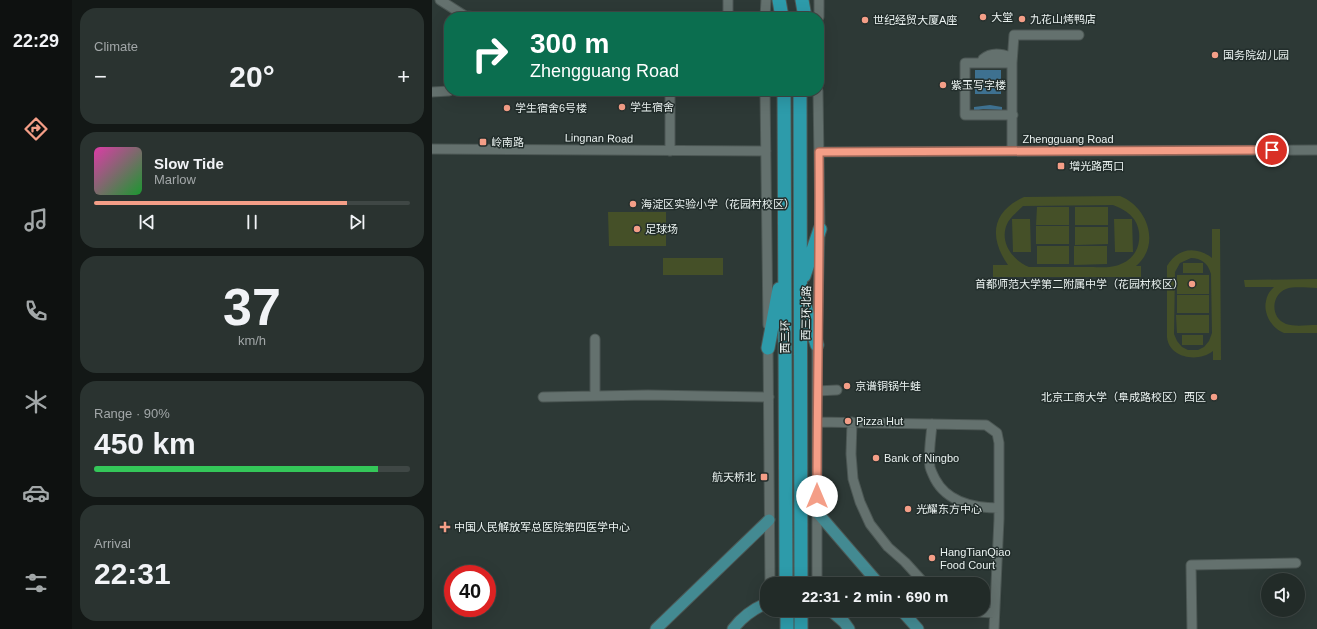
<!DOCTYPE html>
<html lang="en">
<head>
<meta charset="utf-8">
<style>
  body { margin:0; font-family:Helvetica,"Noto Sans SC",sans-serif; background:#2a3330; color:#f1f3f6; height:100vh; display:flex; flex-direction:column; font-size:15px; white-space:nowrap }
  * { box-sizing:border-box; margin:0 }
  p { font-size:13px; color:#a2a7a8 }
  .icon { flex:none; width:22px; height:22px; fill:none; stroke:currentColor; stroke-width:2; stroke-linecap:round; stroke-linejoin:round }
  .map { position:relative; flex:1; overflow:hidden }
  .panel { display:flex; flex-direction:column; gap:8px; padding:8px; background:#131816; width:360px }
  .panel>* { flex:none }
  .guide { position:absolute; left:12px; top:12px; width:380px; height:84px; border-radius:16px; box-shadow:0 4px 16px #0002,0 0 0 1px #3f4745; background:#0b6e4f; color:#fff; overflow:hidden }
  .controls { position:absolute; left:829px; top:573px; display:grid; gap:8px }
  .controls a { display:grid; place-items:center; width:44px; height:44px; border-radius:50%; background:#222b28; box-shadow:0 4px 16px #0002,0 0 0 1px #3f4745; font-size:20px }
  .speed { position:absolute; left:12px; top:565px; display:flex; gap:8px; font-size:20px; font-weight:700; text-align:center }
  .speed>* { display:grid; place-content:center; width:52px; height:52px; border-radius:50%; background:#222b28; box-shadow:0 4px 16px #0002,0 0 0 1px #3f4745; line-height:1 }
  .speed .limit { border:6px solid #d22; background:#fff; color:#111 }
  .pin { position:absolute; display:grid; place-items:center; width:34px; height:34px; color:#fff; margin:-17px; border:2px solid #fff; border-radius:50%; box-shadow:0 1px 4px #0007 }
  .me { position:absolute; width:44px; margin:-22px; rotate:0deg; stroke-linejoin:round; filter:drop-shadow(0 0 3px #0008) }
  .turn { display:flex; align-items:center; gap:14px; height:84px; padding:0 20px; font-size:18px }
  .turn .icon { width:52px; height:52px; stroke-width:2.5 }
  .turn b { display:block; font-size:28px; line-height:34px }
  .big { font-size:30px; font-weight:700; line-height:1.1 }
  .panel .tile { flex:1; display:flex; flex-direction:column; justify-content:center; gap:6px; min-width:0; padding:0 14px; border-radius:16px; background:#2a3330 }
  .panel .dial { align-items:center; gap:0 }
  .dial b { font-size:52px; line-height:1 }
  .song { display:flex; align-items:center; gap:12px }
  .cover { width:48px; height:48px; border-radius:6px; background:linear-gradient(135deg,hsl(320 70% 55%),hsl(130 70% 35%)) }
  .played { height:4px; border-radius:2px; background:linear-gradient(90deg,#f49e87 80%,#3f4745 80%) }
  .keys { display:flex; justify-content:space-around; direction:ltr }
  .heat { display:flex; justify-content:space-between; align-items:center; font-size:22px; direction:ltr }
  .charge { height:6px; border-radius:3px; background:linear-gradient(90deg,#34c759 90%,#3f4745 0) }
  .trip { position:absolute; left:328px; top:577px; width:230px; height:40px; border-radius:16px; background:#222b28; box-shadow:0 4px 16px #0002,0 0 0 1px #3f4745; font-weight:700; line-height:40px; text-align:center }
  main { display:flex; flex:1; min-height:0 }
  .menu { display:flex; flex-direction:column; width:72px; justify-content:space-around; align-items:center; background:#0e1110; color:#a2a7a8 }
  .menu .icon { width:28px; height:28px }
  .menu .active { color:#f49e87 }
  .menu b { font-size:18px; color:#f1f3f6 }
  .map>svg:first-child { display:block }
</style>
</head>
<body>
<main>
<nav class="menu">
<b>22:29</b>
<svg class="icon active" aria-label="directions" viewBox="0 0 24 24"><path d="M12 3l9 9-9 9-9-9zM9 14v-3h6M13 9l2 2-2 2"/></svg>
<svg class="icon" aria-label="music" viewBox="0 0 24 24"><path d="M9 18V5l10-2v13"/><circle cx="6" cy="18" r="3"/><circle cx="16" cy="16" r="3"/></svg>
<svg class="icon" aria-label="phone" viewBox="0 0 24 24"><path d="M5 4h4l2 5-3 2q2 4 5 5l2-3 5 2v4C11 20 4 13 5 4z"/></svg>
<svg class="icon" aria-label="climate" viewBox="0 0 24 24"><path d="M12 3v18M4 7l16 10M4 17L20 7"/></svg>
<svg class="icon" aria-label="car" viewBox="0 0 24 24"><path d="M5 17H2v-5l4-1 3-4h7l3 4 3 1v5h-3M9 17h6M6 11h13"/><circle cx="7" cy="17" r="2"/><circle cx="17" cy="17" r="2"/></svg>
<svg class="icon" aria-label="filters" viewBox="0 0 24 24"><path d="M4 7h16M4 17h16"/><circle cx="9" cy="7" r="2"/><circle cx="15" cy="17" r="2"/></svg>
</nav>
<section class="panel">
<div class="tile"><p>Climate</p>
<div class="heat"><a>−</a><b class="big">20°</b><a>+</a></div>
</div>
<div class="tile">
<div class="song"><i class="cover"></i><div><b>Slow Tide</b><p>Marlow</p></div></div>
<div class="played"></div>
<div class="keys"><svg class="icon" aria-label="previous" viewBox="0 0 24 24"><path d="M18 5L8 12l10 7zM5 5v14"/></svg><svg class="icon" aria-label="pause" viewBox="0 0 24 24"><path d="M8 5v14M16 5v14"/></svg><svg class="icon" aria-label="next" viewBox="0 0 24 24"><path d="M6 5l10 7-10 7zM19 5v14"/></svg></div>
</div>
<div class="tile dial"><b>37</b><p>km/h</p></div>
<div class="tile"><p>Range · 90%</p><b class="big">450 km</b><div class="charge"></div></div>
<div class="tile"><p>Arrival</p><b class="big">22:31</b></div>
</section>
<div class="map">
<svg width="885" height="629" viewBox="0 0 885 629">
  <rect width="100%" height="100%" fill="#2d3936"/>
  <path fill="#455028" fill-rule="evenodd" d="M688,196C716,207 729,245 704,266H709V277H561V265H576C557,238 559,212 592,197ZM681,205C694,210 705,217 707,232C709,249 700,262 683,266C676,268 666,267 659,267C638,267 618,267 597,267C580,260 566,241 576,222C580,216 586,211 591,206Z
    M605,207H637V225H604Z
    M643,207H676V225H643Z
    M176,212H234V246H177Z
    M580,219H598L599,252H581Z
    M682,219H700L701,252H683Z
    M604,226H637V244H604Z
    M643,227H676V244L643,245Z
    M780,229H788L789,360H781V351C766,363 737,358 735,337V266C746,247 765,246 780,258ZM759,258C769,258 776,263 779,274L780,333L777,341L772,347L766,350H756L750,347L745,341L742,334L743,272L748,263Z
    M605,246H637V264H605Z
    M642,246H675V264L642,265Z
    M231,258H291V275H231Z
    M751,263H771V273H751Z
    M745,275H777V294H745Z
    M885,279V288C876,288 862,286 854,289C839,295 838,318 854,324C863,327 875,325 885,325V333H852C840,329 831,313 834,301C835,295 838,291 842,287H813L812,280Z
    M745,295H777V313H745Z
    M744,315H777V333H745Z
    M750,335H771V345H750Z"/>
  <path fill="#3e7190" d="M543,70H569V94H543Z
    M558,105L570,107V110L551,109L542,111V107Z"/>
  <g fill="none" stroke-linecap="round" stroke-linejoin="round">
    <g stroke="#4c5754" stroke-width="11">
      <path id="minor" d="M8,0L33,16L48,17
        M296,17V0
        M333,17L334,0
        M387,17V0
        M549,63L551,59C559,52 568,53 578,57L580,63
        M580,63L582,35H647
        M333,91L336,325
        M0,92L17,91
        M0,149L334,151
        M238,151V91
        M580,151V63H533V115H581
        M387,152L885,150
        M163,339V396
        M336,343L338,584
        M385,391L405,390
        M111,397L216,395L337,397
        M385,422L554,425L565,433L567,443V519L562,629
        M420,422L419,454L421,479L428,502L438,524L456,547L473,562L493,584
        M500,424C499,438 496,454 498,467C499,471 501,475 503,479C515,502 543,508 567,508
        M385,584V345L388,229L386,91
        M524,610L527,611L562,613
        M760,629L759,565L864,563"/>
    </g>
    <g stroke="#4c5754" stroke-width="13">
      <path id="major" d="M385,512L447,584
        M398,610L412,622L417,629
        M469,610L486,629
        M224,629L337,520
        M301,629C310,617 321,609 335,603"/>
    </g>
    <g stroke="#4c5754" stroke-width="15">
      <path id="highway" d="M347,0L350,17
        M370,0L373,17
        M352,91L354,584
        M368,91L369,584
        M372,276L388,229
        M372,303L385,345
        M336,348L347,289
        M355,610V629
        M369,610V629"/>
    </g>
    <use href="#minor" stroke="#64716e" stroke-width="9"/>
    <use href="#major" stroke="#438a92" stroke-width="11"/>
    <use href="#highway" stroke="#2d9baa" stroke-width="13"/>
  </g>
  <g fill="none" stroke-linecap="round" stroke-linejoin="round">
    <g stroke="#9f6758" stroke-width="10">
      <path id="route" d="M385,496C385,382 388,267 387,152L840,150"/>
    </g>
    <use href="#route" stroke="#f49e87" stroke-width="7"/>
  </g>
  <g fill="#f49e87" stroke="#232e2c" stroke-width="1.5">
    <circle cx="551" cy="17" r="4"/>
    <circle cx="590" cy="19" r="4"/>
    <circle cx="433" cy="20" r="4"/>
    <circle cx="783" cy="55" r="4"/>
    <circle cx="511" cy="85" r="4"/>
    <circle cx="190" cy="107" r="4"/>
    <circle cx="75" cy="108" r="4"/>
    <rect x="47" y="138" width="8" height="8" rx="2"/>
    <rect x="625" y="162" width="8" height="8" rx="2"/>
    <circle cx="201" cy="204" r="4"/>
    <circle cx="205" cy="229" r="4"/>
    <circle cx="760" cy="284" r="4"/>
    <circle cx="415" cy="386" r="4"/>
    <circle cx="782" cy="397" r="4"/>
    <circle cx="416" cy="421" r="4"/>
    <circle cx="444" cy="458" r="4"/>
    <rect x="328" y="473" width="8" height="8" rx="2"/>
    <circle cx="476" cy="509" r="4"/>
    <path d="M11 521h4v4h4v4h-4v4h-4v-4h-4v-4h4z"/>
    <circle cx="500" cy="558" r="4"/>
  </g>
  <g text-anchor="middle" stroke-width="3" stroke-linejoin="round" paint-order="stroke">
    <g font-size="11" fill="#eaf2f0" stroke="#232e2c" text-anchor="start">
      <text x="559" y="21">大堂</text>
      <text x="598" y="23">九花山烤鸭店</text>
      <text x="441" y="24">世纪经贸大厦A座</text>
      <text x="791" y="59">国务院幼儿园</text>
      <text x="519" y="89">紫玉写字楼</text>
      <text x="198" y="111">学生宿舍</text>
      <text x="83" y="112">学生宿舍6号楼</text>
      <text x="59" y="146">岭南路</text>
      <text x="637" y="170">增光路西口</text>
      <text x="209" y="208">海淀区实验小学（花园村校区）</text>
      <text x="213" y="233">足球场</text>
      <text x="752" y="288" text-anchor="end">首都师范大学第二附属中学（花园村校区）</text>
      <text x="423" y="390">京谱铜锅牛蛙</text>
      <text x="774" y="401" text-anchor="end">北京工商大学（阜成路校区）西区</text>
      <text x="424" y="425">Pizza Hut</text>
      <text x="452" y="462">Bank of Ningbo</text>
      <text x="324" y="481" text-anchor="end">航天桥北</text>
      <text x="484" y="513">光耀东方中心</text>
      <text x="22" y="531">中国人民解放军总医院第四医学中心</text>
      <text x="508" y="556">HangTianQiao<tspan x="508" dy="13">Food Court</tspan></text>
    </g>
    <g font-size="11" fill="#eaf2f0" stroke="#232e2c">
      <text transform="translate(167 138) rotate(1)" y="4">Lingnan Road</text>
      <text x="636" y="143">Zhengguang Road</text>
      <text transform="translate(374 313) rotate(-89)" y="4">西三环北路</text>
      <text transform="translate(353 337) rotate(-90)" y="4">西三环</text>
    </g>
  </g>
</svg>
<div class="controls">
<a><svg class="icon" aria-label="sound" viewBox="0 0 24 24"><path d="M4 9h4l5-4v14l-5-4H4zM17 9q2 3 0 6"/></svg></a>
</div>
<div class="speed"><div class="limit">40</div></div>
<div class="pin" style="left:840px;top:150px;background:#d93025"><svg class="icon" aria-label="arrive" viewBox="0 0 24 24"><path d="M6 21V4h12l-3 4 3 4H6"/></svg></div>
<svg class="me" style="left:385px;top:496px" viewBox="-20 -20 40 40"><circle r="19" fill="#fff"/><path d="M0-13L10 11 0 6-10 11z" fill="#f49e87"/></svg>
<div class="trip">22:31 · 2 min · 690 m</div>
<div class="guide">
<div class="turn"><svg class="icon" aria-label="right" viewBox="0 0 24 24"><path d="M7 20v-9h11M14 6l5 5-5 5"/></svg><div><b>300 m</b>Zhengguang Road</div></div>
</div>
</div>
</main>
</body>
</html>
